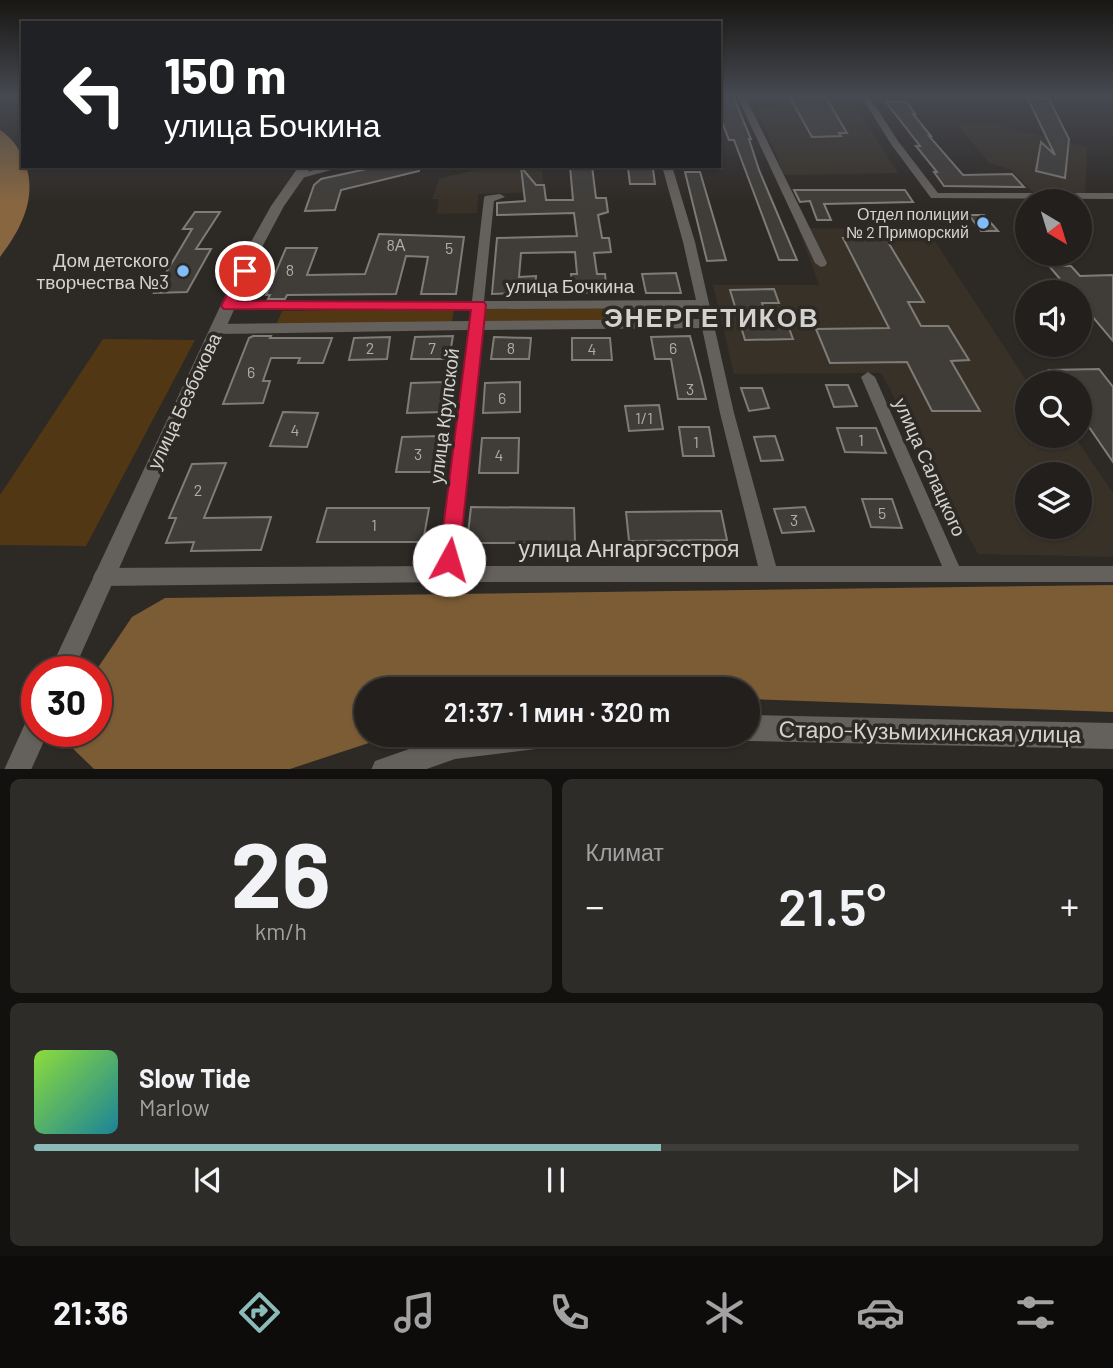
<!DOCTYPE html>
<html lang="ru">
<head>
<meta charset="utf-8">
<style>
  body { margin:0; font-family:Barlow,sans-serif; background:#2e2c29; color:#f1f3f6; height:100vh; display:flex; flex-direction:column; font-size:26px; white-space:nowrap }
  * { box-sizing:border-box; margin:0 }
  p { font-size:23px; color:#a2a2a3 }
  .icon { flex:none; width:38px; height:38px; fill:none; stroke:currentColor; stroke-width:2; stroke-linecap:round; stroke-linejoin:round }
  .map { position:relative; height:769px; overflow:hidden }
  .drawer { display:flex; flex-direction:column; gap:10px; padding:10px; background:#13110f; flex:1 }
  .drawer>* { flex:none }
  .banner { position:absolute; left:21px; top:21px; width:700px; height:147px; border-radius:0px; box-shadow:0 2px 5px #0004,0 0 0 2px #3f3d3b; background:#202124; color:#fff; overflow:hidden }
  .needle { width:46px; rotate:142deg }
  .controls { position:absolute; left:1015px; top:189px; display:grid; gap:14px }
  .controls a { display:grid; place-items:center; width:77px; height:77px; border-radius:50%; background:#221f1c; box-shadow:0 2px 5px #0004,0 0 0 2px #3f3d3b; font-size:35px }
  .speed { position:absolute; left:21px; top:656px; display:flex; gap:14px; font-size:35px; font-weight:700; text-align:center }
  .speed>* { display:grid; place-content:center; width:91px; height:91px; border-radius:50%; background:#221f1c; box-shadow:0 2px 5px #0004,0 0 0 2px #3f3d3b; line-height:1 }
  .speed .limit { border:10px solid #d22; background:#fff; color:#111 }
  .pin { position:absolute; display:grid; place-items:center; width:60px; height:60px; color:#fff; margin:-30px; border:4px solid #fff; border-radius:50%; box-shadow:0 2px 7px #0007 }
  .me { position:absolute; width:77px; margin:-38px; rotate:6deg; stroke-linejoin:round; filter:drop-shadow(0 0 5px #0008) }
  .turn { display:flex; align-items:center; gap:24px; height:147px; padding:0 28px; font-size:32px }
  .turn .icon { width:91px; height:91px; stroke-width:2.5 }
  .turn b { display:block; font-size:49px; line-height:60px }
  .big { font-size:52px; font-weight:600; line-height:1.1 }
  .drawer .tile { flex:1; display:flex; flex-direction:column; justify-content:center; gap:10px; min-width:0; padding:0 24px; border-radius:10px; background:#2e2c29 }
  .drawer .dial { align-items:center; gap:0 }
  .dial b { font-size:91px; line-height:1 }
  .song { display:flex; align-items:center; gap:21px }
  .cover { width:84px; height:84px; border-radius:10px; background:linear-gradient(135deg,hsl(90 70% 55%),hsl(190 70% 35%)) }
  .played { height:7px; border-radius:4px; background:linear-gradient(90deg,#8bbbb9 60%,#3f3d3b 60%) }
  .keys { display:flex; justify-content:space-around; direction:ltr }
  .heat { display:flex; justify-content:space-between; align-items:center; font-size:38px; direction:ltr }
  .drawer .tiles { flex:1; display:grid; gap:10px; grid-template-columns:1fr 1fr }
  .tile:last-child { grid-column:span 2 }
  .trip { position:absolute; left:354px; top:677px; width:406px; height:70px; border-radius:35px; background:#221f1c; box-shadow:0 2px 5px #0004,0 0 0 2px #3f3d3b; font-weight:600; line-height:70px; text-align:center }
  .menu { display:flex; height:112px; justify-content:space-around; align-items:center; background:#0e0c0b; color:#a2a2a3 }
  .menu .icon { width:49px; height:49px }
  .menu .active { color:#8bbbb9 }
  .menu b { font-size:32px; color:#f1f3f6 }
  .map>svg:first-child { display:block }
</style>
</head>
<body>
<div class="map">
<svg width="1113" height="770" viewBox="0 0 1113 770">
  <rect width="100%" height="100%" fill="#2d2925"/>
  <path fill="#383128" fill-rule="evenodd" d="M778,96H849L898,173L784,175L756,106H782Z
    M957,124H992L1087,147L1085,197L1037,196L1010,169L989,163Z
    M491,166H541L545,192L478,194L477,213L437,214L438,199H432L439,179Z
    M798,228L927,229L1028,383L1027,436H1074L1113,493V557L978,554L881,373L734,374L713,285H819ZM1027,474H1080V527H1027Z"/>
  <path fill="#523714" d="M682,306L685,321L484,324L485,309Z
    M454,308L452,322L276,325L282,311Z
    M103,339L195,340L86,546L0,545V495Z"/>
  <path fill="#7c5c35" d="M1113,585V712L747,699V690H366V735H393L290,769H94L65,741L69,732H96L95,672L132,617L165,598Z"/>
  <path fill="#886740" d="M0,130C12,138 23,151 23,166H26C37,199 20,231 0,257Z"/>
  <path fill="#403d39" stroke="#7f7b77" stroke-width="2" d="M719,96H733L751,139H749L759,170L797,260H779L734,140H729L719,114Z
    M789,96H825L847,133H839L841,136L812,137Z
    M1027,97L1049,99L1069,139L1065,178L1036,171L1041,142L1055,155Z
    M886,102H907L915,114H913L931,136H929L963,175L1012,174L1024,187L944,186L934,172H937L916,146H920Z
    M380,166H419V171L341,190L335,210L305,211L314,185L321,179Z
    M570,166H592L596,198H606L608,212L598,215L602,238H609L611,252L594,253L597,274H605L607,292L572,293L571,274H577L575,252L521,253L519,277L536,276L535,292L492,294L497,238L577,236L574,213L497,215V203L525,201L521,167L536,185H544L546,200H573Z
    M628,168L653,169L655,184H630Z
    M685,172H700L726,260L707,261Z
    M794,190H905L913,202L824,204L831,220H817L810,201L800,202Z
    M195,212H220L196,249H211L187,292L154,293L192,229H183Z
    M969,215H984L998,231H981Z
    M379,234L464,237L456,294H421L428,257L406,256L396,294L287,295L285,299H268L270,295H266L286,248H317L307,275L365,274Z
    M885,237L924,302H908L921,326H948L969,360L951,361L980,411H932L907,362L830,363L816,329L889,328L843,238Z
    M1049,266H1071L1080,276L1113,275V341L1080,302V292H1071Z
    M676,273L681,293H646L642,274Z
    M774,289L779,303H762L769,324L787,323L793,339L745,340L730,290Z
    M253,336H271L270,338H332L323,363H298L300,358H271L263,381H270L263,403L223,404L249,338Z
    M453,336L449,359H411L415,337Z
    M690,336L701,378L706,399H678L671,359H655L651,337Z
    M390,337L387,359L349,360L354,338Z
    M494,337L531,338L529,359H491Z
    M572,338H610L612,360H572Z
    M1099,369L1113,387V462L1080,414V383H1058L1049,370Z
    M446,382L443,412L407,413L411,383Z
    M520,382V412L483,413L485,383Z
    M826,385H848L857,406L834,407Z
    M741,388H762L769,408L749,411Z
    M659,405L663,429L629,431L625,406Z
    M283,412L318,413L307,447L270,446Z
    M679,427H709L714,456H683Z
    M837,428H876L886,453L845,452Z
    M440,436L435,472H396L402,437Z
    M775,436L783,460L761,461L754,437Z
    M482,438H519L518,473H479Z
    M226,463L204,518L271,517L261,550L191,551L194,542L166,543L176,518H169L192,464Z
    M862,499H892L902,528L871,527Z
    M471,507L574,508L575,543H467Z
    M805,507L814,531L782,533L774,509Z
    M327,508H429L423,542H317Z
    M721,511L727,540L629,541L626,512Z"/>
  <g fill="none" stroke-linecap="round" stroke-linejoin="round">
    <path fill="#64605c" fill-rule="evenodd" d="M737,96H745L827,263L825,266L821,267L815,263Z
      M861,96H869L898,141L938,193H1113V199L931,198L891,144Z
      M327,166H346L298,179L293,176Z
      M662,166H672L695,242L734,413L776,566H942L861,377L868,372L875,377L959,566H1113V582H448L102,586L96,583L93,577L96,571L102,568L440,566L468,330L218,334L212,329L218,324L469,321L471,309L229,310L223,306L229,302L472,301L484,198L485,196L500,194L505,197L494,201L484,301L696,300L683,242ZM697,308L700,319L482,321L483,309ZM702,328L720,413L758,566H458L481,330Z"/>
    <path fill="#64605c" fill-rule="evenodd" d="M299,166H312L284,206L261,249L73,672H49L247,249L271,206Z
      M37,713V732H48L31,770H4L28,717Z
      M747,715L1113,723V749L747,741L737,735H747Z
      M449,735H557L553,744L544,748L455,759L424,770H371L375,761Z"/>
  </g>
  <linearGradient id="sky" x2="0" y2="1"><stop stop-color="#191714"/><stop offset="0.47" stop-color="#464951"/><stop offset="1" stop-color="#464951" stop-opacity="0"/></linearGradient>
  <rect width="1113" height="204" fill="url(#sky)"/>
  <path fill="#e11d48" stroke="#92132f" stroke-width="2" d="M245,266L252,271L238,301L484,302L486,305L459,560L456,567L449,570L442,567L439,560L471,310L224,309L221,306L239,271Z"/>
  <g fill="#81bcfa" stroke="#2d2925" stroke-width="2.5">
    <circle cx="983" cy="223" r="7"/>
    <circle cx="183" cy="271" r="7"/>
  </g>
  <g text-anchor="middle" stroke-width="7" stroke-linejoin="round" paint-order="stroke">
    <g font-size="16" fill="#d4d2cf" stroke="#2d2925" text-anchor="end">
      <text x="969" y="220">Отдел полиции<tspan x="969" dy="18">№ 2 Приморский</tspan></text>
    </g>
    <g font-size="16" fill="#afadaa">
      <text x="396" y="251">8А</text>
      <text x="449" y="254">5</text>
      <text x="290" y="276">8</text>
      <text x="370" y="354">2</text>
      <text x="432" y="354">7</text>
      <text x="511" y="354">8</text>
      <text x="673" y="354">6</text>
      <text x="592" y="355">4</text>
      <text x="251" y="378">6</text>
      <text x="690" y="395">3</text>
      <text x="502" y="404">6</text>
      <text x="644" y="424">1/1</text>
      <text x="295" y="436">4</text>
      <text x="861" y="446">1</text>
      <text x="696" y="448">1</text>
      <text x="418" y="460">3</text>
      <text x="499" y="461">4</text>
      <text x="198" y="496">2</text>
      <text x="882" y="519">5</text>
      <text x="794" y="526">3</text>
      <text x="374" y="531">1</text>
    </g>
    <g font-size="19" fill="#d4d2cf" stroke="#2d2925" text-anchor="end">
      <text x="169" y="267">Дом детского<tspan x="169" dy="22">творчества №3</tspan></text>
    </g>
    <g font-size="19" fill="#d4d2cf" stroke="#2d2925">
      <text x="570" y="293">улица Бочкина</text>
      <text transform="translate(184 401) rotate(-65)" y="7">улица Безбокова</text>
      <text transform="translate(444 416) rotate(-83)" y="7">улица Крупской</text>
      <text transform="translate(930 467) rotate(66)" y="7">улица Салацкого</text>
    </g>
    <g font-size="23" fill="#d4d2cf" stroke="#2d2925">
      <text x="629" y="557">улица Ангаргэсстроя</text>
      <text transform="translate(930 732) rotate(1)" y="8">Старо-Кузьмихинская улица</text>
    </g>
    <g font-size="26" font-weight="bold" letter-spacing="2" fill="#d4d2cf" stroke="#2d2925">
      <text x="712" y="327">ЭНЕРГЕТИКОВ</text>
    </g>
  </g>
</svg>
<div class="controls">
<a><svg class="needle" viewBox="-14 -14 28 28"><path d="M0-13l5 13h-10z" fill="#e53935"/><path d="M0 13l5-13h-10z" fill="#a2a2a3"/></svg></a>
<a><svg class="icon" aria-label="sound" viewBox="0 0 24 24"><path d="M4 9h4l5-4v14l-5-4H4zM17 9q2 3 0 6"/></svg></a>
<a><svg class="icon" aria-label="search" viewBox="0 0 24 24"><circle cx="10" cy="10" r="6"/><path d="M15 15l6 6"/></svg></a>
<a><svg class="icon" aria-label="layers" viewBox="0 0 24 24"><path d="M12 4l9 5-9 5-9-5zM3 14l9 5 9-5"/></svg></a>
</div>
<div class="speed"><div class="limit">30</div></div>
<div class="pin" style="left:245px;top:271px;background:#d93025"><svg class="icon" aria-label="arrive" viewBox="0 0 24 24"><path d="M6 21V4h12l-3 4 3 4H6"/></svg></div>
<svg class="me" style="left:449px;top:560px" viewBox="-20 -20 40 40"><circle r="19" fill="#fff"/><path d="M0-13L10 11 0 6-10 11z" fill="#e11d48"/></svg>
<div class="trip">21:37 · 1 мин · 320 m</div>
<div class="banner">
<div class="turn"><svg class="icon" aria-label="left" viewBox="0 0 24 24"><path d="M17 20v-9H6M10 6l-5 5 5 5"/></svg><div><b>150 m</b>улица Бочкина</div></div>
</div>
</div>
<section class="drawer">
<div class="tiles">
<div class="tile dial"><b>26</b><p>km/h</p></div>
<div class="tile"><p>Климат</p>
<div class="heat"><a>−</a><b class="big">21.5°</b><a>+</a></div>
</div>
<div class="tile">
<div class="song"><i class="cover"></i><div><b>Slow Tide</b><p>Marlow</p></div></div>
<div class="played"></div>
<div class="keys"><svg class="icon" aria-label="previous" viewBox="0 0 24 24"><path d="M18 5L8 12l10 7zM5 5v14"/></svg><svg class="icon" aria-label="pause" viewBox="0 0 24 24"><path d="M8 5v14M16 5v14"/></svg><svg class="icon" aria-label="next" viewBox="0 0 24 24"><path d="M6 5l10 7-10 7zM19 5v14"/></svg></div>
</div>
</div>
</section>
<nav class="menu">
<b>21:36</b>
<svg class="icon active" aria-label="directions" viewBox="0 0 24 24"><path d="M12 3l9 9-9 9-9-9zM9 14v-3h6M13 9l2 2-2 2"/></svg>
<svg class="icon" aria-label="music" viewBox="0 0 24 24"><path d="M9 18V5l10-2v13"/><circle cx="6" cy="18" r="3"/><circle cx="16" cy="16" r="3"/></svg>
<svg class="icon" aria-label="phone" viewBox="0 0 24 24"><path d="M5 4h4l2 5-3 2q2 4 5 5l2-3 5 2v4C11 20 4 13 5 4z"/></svg>
<svg class="icon" aria-label="climate" viewBox="0 0 24 24"><path d="M12 3v18M4 7l16 10M4 17L20 7"/></svg>
<svg class="icon" aria-label="car" viewBox="0 0 24 24"><path d="M5 17H2v-5l4-1 3-4h7l3 4 3 1v5h-3M9 17h6M6 11h13"/><circle cx="7" cy="17" r="2"/><circle cx="17" cy="17" r="2"/></svg>
<svg class="icon" aria-label="filters" viewBox="0 0 24 24"><path d="M4 7h16M4 17h16"/><circle cx="9" cy="7" r="2"/><circle cx="15" cy="17" r="2"/></svg>
</nav>
</body>
</html>
